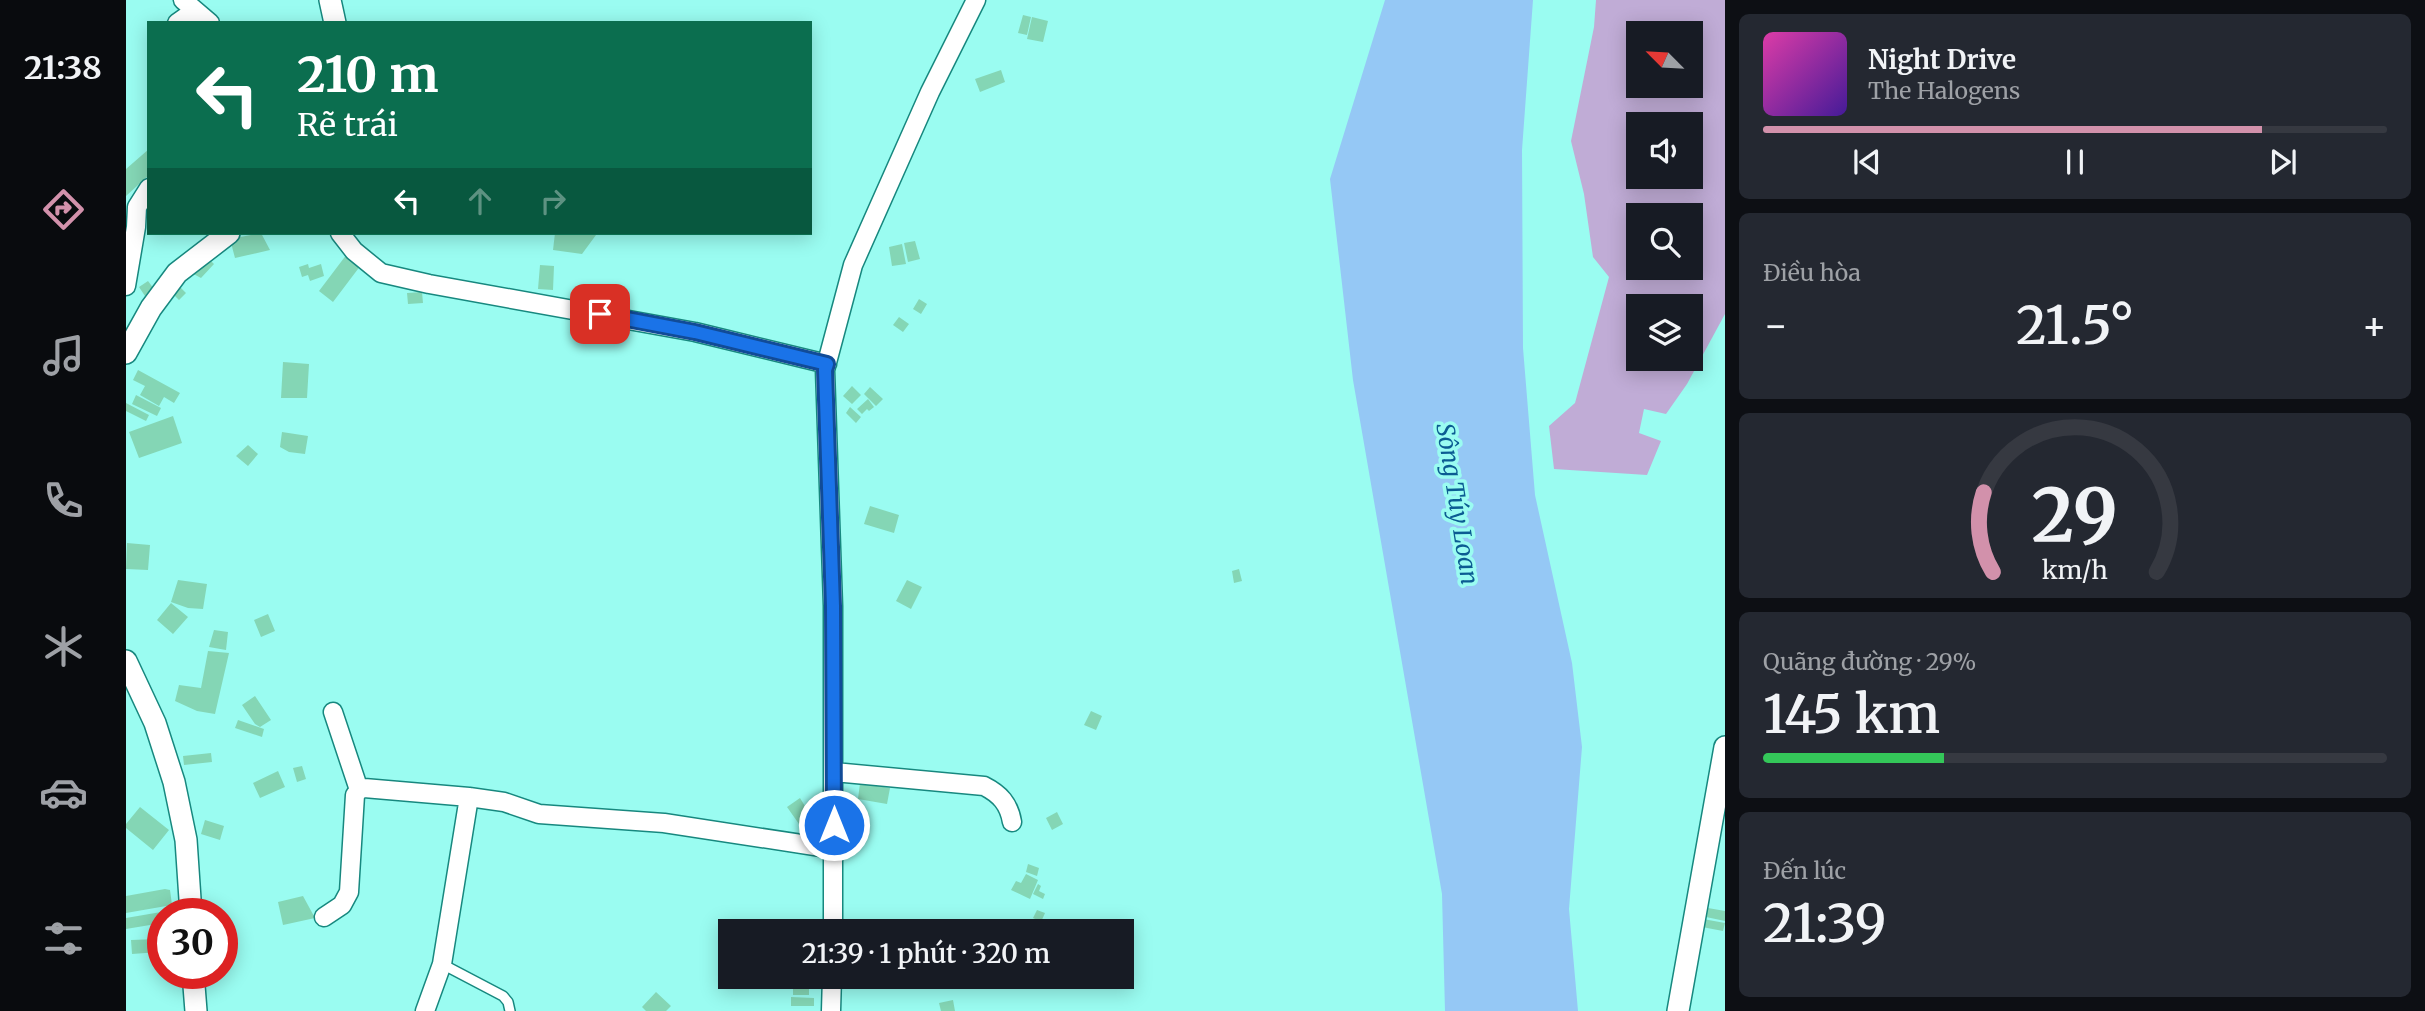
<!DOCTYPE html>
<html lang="vi">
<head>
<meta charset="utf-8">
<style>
  body { margin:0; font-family:Merriweather,serif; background:#242831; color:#f1f3f6; height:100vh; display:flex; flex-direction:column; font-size:26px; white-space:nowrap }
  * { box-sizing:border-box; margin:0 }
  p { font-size:23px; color:#9ea1a6 }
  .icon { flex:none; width:38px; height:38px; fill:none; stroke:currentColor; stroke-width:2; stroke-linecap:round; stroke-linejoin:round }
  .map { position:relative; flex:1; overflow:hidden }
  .side { display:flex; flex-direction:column; gap:14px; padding:14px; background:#0d0f14; width:700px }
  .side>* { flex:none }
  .banner { position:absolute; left:21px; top:21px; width:665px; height:214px; border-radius:0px; box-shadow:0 4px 18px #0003; background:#0b6e4f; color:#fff; overflow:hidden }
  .needle { width:46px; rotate:294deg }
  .tools { position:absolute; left:1500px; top:21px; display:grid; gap:14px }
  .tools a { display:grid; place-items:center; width:77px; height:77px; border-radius:0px; background:#171b24; box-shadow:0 4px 18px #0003; font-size:35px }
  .speed { position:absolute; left:21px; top:898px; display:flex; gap:14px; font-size:35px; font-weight:700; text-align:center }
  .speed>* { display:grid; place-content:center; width:91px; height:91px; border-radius:50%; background:#171b24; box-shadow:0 4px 18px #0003; line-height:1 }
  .speed .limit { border:10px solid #d22; background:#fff; color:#111 }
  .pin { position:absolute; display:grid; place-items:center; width:60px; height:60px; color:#fff; margin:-30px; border-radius:14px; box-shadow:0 4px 10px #0006 }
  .me { position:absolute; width:77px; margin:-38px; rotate:0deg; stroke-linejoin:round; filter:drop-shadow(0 0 5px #0008) }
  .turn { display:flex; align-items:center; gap:24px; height:147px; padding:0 35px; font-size:32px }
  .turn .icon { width:91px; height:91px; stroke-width:2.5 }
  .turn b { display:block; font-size:49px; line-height:60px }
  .lanes { display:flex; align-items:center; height:66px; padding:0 35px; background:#0003; justify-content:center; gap:35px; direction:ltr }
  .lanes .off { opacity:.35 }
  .big { font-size:52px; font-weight:600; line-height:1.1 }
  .side .tile { flex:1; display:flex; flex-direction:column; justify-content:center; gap:10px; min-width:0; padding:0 24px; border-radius:10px; background:#242831 }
  .side .dial { align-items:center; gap:0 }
  .dial svg { height:182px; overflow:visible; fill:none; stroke:#363941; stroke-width:7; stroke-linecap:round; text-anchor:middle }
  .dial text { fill:#f1f3f6; stroke:none }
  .song { display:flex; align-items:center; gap:21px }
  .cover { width:84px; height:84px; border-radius:10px; background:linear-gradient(135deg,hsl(320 70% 55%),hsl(260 70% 35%)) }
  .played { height:7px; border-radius:4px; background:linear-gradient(90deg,#d291ab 80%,#363941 80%) }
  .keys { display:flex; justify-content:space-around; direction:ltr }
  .heat { display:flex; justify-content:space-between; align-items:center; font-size:38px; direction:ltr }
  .charge { height:10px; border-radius:5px; background:linear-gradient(90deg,#34c759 29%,#363941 0) }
  .trip { position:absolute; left:592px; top:919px; width:416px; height:70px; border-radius:0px; background:#171b24; box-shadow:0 4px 18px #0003; font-weight:600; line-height:70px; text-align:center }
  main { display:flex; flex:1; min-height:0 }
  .dock { display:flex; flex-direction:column; width:126px; justify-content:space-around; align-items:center; background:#090b0e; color:#9ea1a6 }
  .dock .icon { width:49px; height:49px }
  .dock .selected { color:#d291ab }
  .dock b { font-size:32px; color:#f1f3f6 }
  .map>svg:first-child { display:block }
</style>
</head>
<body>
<main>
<nav class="dock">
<b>21:38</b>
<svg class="icon selected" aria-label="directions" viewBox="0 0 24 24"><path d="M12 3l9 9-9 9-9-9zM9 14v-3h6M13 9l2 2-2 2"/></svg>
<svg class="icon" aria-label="music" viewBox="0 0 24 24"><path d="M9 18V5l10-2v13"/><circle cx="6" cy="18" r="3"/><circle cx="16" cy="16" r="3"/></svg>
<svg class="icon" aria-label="phone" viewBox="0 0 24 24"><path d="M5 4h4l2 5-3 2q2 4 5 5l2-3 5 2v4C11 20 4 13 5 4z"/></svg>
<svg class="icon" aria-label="climate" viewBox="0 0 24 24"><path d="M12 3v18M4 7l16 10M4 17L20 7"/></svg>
<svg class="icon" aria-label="car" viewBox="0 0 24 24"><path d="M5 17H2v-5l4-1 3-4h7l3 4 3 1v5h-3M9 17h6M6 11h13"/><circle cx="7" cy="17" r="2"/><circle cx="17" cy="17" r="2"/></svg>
<svg class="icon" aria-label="filters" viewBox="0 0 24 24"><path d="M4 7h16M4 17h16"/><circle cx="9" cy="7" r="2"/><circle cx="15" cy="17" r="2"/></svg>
</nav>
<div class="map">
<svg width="1599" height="1011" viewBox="0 0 1599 1011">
  <rect width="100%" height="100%" fill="#9afcf1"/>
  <path fill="#c0acd6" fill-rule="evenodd" d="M1470,0H1599V314L1561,384L1540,414L1518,409L1513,433L1535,441L1521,475L1428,469L1423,426L1449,403L1483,277L1467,257L1458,194L1445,141L1468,27ZM1512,33H1564V86H1512ZM1512,124H1564V177H1512ZM1512,215H1564V268H1512ZM1512,306H1564V359H1512Z"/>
  <path fill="#95c8f5" d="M1259,0H1407L1396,150L1397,348L1409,495L1446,663L1456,747L1443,909L1452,1011H1319L1316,894L1227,380L1204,179Z"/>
  <path fill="#84d6b5" d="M897,15L905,17L901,35L892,33Z
    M906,17L922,21L917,42L901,39Z
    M875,70L879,82L854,92L849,79Z
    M23,149V175L0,196V169Z
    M135,233L144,250L109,258L104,239Z
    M429,233H466L470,235L456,254L427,250Z
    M789,241L794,259L782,262L778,243Z
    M776,244L780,264L766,266L763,247Z
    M78,254L88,264L75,278L62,271Z
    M221,254L235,265L207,302L193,291Z
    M182,264L183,268L195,264L198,276L184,281L182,275L176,277L173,267Z
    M414,265L428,266L427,290L412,289Z
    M22,281L28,289L19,296L13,287Z
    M53,286L60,293L53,300L46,293Z
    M296,292L297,303L282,304L281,293Z
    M793,299L801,304L795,314L787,309Z
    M773,317L783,324L777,332L767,325Z
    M157,362L183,364L181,398H155Z
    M12,370L54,393L48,403L38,397L33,406L14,395L19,386L7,380Z
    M726,386L735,395L726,404L717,396Z
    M744,387L757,399L750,406L738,394Z
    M10,395L35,408L31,416L6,404Z
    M742,399L748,407L743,411L741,409L736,414L731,409Z
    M0,403L23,415L20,421L0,411Z
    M724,407L735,417L730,423L720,413Z
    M47,416L56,443L13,458L3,432Z
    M156,432L182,436L179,454L163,452L154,447Z
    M122,445L132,454L122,466L110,456Z
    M744,506L773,515L768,533L738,524Z
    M1,543L24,545L22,570L0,569Z
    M1113,569L1116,581L1108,583L1106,571Z
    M52,580L81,584L77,609L62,608L45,602Z
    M781,580L796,587L785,609L770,601Z
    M45,603L62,617L47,634L31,620Z
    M142,614L149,631L135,637L128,620Z
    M88,630L102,632L100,650L83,647Z
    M82,651L103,653L89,714L71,711L49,701L53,685L75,688Z
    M129,696L145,720L134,727L129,724L116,705Z
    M965,711L976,716L970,730L958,725Z
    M112,720L138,729L136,737L109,728Z
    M85,753L86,762L58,765L57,756Z
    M176,766L180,779L171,782L167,768Z
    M152,771L159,787L134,798L127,783Z
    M734,783L764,788L761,804L732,799Z
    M674,798L685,816L673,824L661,807Z
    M14,807L43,830L27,850L0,828V824Z
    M931,812L937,824L926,830L920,818Z
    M79,820L98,826L94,840L75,834Z
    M902,864L913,868L911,876L900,872Z
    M900,874L912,880L904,899L885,890L890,881L895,883Z
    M912,884L915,886L913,891L919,894L917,899L907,894Z
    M39,889L44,890L46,905L0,913V896Z
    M177,896L189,918L157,925L152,902Z
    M1582,908L1599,911V921L1580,917Z
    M911,910L919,913L915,922L907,918Z
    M35,912L36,923L0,929V918Z
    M1577,919L1599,923L1597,931L1576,927Z
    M32,939L33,952L6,954L5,940Z
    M667,988H683V995H667Z
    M530,992L545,1006L540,1011H520L516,1007Z
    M665,997L688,998V1006H665Z
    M827,1000L829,1011H815L813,1003Z"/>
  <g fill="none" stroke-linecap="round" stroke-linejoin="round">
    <g stroke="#17887f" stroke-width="12">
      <path id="service" d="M316,964L377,996L382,1002L384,1011"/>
    </g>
    <g stroke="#17887f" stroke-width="21">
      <path id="minor" d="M57,0L84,23
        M51,23L68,11
        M214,233L228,251L255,273L303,284L569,332L701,364
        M0,286L10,227L11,207L23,188
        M207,712L233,790
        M708,772L858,786C874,794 883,804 886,822
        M198,917L216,905L223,892L229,795L233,790L238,788L343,797L378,802L413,814L538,823L708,849
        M707,931V606L699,370L727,265L804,92L850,0
        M299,1011L316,964L343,797
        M705,1011L706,976"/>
    </g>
    <g stroke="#17887f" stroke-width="24">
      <path id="tertiary" d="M204,0L209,23
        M0,353L25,308L51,273L103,233
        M0,661L29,723L48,782L60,840L65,914
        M67,973L70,1011
        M1552,1011L1599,747"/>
    </g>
    <use href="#service" stroke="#fff" stroke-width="9"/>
    <use href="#minor" stroke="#fff" stroke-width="18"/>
    <use href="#tertiary" stroke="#fff" stroke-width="21"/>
  </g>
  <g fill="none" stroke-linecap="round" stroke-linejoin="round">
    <g stroke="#114b97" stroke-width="18">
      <path id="route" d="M474,314L569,332L701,364L699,370L707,606L708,825"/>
    </g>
    <use href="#route" stroke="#1a73e8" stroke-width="12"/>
  </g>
  <g text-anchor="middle" stroke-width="7" stroke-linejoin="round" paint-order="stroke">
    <g font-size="24" font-style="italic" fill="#0b5b92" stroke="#9afcf1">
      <text transform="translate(1331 504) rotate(81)" y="8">Sông Túy Loan</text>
    </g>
  </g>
</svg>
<div class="tools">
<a><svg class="needle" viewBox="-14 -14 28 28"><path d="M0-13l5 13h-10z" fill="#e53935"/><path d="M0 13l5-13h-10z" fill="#9ea1a6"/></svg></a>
<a><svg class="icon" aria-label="sound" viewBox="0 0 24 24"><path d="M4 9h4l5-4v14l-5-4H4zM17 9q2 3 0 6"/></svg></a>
<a><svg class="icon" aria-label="search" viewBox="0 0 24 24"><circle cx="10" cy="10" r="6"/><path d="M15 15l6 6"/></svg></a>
<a><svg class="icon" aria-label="layers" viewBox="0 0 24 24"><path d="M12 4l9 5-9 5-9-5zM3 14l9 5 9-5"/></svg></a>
</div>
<div class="speed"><div class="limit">30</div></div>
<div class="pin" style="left:474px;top:314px;background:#d93025"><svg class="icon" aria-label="arrive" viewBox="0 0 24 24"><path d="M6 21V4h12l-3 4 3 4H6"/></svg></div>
<svg class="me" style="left:708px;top:825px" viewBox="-20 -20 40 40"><circle r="17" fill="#1a73e8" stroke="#fff" stroke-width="3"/><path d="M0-11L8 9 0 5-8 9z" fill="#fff"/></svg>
<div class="trip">21:39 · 1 phút · 320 m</div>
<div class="banner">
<div class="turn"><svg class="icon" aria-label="left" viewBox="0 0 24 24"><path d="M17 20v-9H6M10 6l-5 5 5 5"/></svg><div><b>210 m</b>Rẽ trái</div></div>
<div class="lanes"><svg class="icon" aria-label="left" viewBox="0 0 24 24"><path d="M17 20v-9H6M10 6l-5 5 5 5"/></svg><svg class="icon off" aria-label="ahead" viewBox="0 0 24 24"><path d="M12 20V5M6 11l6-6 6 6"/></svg><svg class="icon off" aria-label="right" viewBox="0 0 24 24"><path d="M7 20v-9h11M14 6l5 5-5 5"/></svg></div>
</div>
</div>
<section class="side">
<div class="tile">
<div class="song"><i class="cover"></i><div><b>Night Drive</b><p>The Halogens</p></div></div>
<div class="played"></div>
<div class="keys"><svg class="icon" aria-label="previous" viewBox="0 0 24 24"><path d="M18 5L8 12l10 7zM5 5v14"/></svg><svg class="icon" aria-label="pause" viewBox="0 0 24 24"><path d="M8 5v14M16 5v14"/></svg><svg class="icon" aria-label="next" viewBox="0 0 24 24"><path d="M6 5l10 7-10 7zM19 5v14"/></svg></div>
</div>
<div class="tile"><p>Điều hòa</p>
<div class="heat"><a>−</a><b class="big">21.5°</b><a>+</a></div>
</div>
<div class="tile dial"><svg viewBox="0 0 100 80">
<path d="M14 69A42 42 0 1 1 86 69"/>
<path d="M14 69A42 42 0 0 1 10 34" stroke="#d291ab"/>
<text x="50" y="56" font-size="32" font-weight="700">29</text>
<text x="50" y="72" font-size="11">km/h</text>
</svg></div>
<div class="tile"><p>Quãng đường · 29%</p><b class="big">145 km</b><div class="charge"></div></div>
<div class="tile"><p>Đến lúc</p><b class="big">21:39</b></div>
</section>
</main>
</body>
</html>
